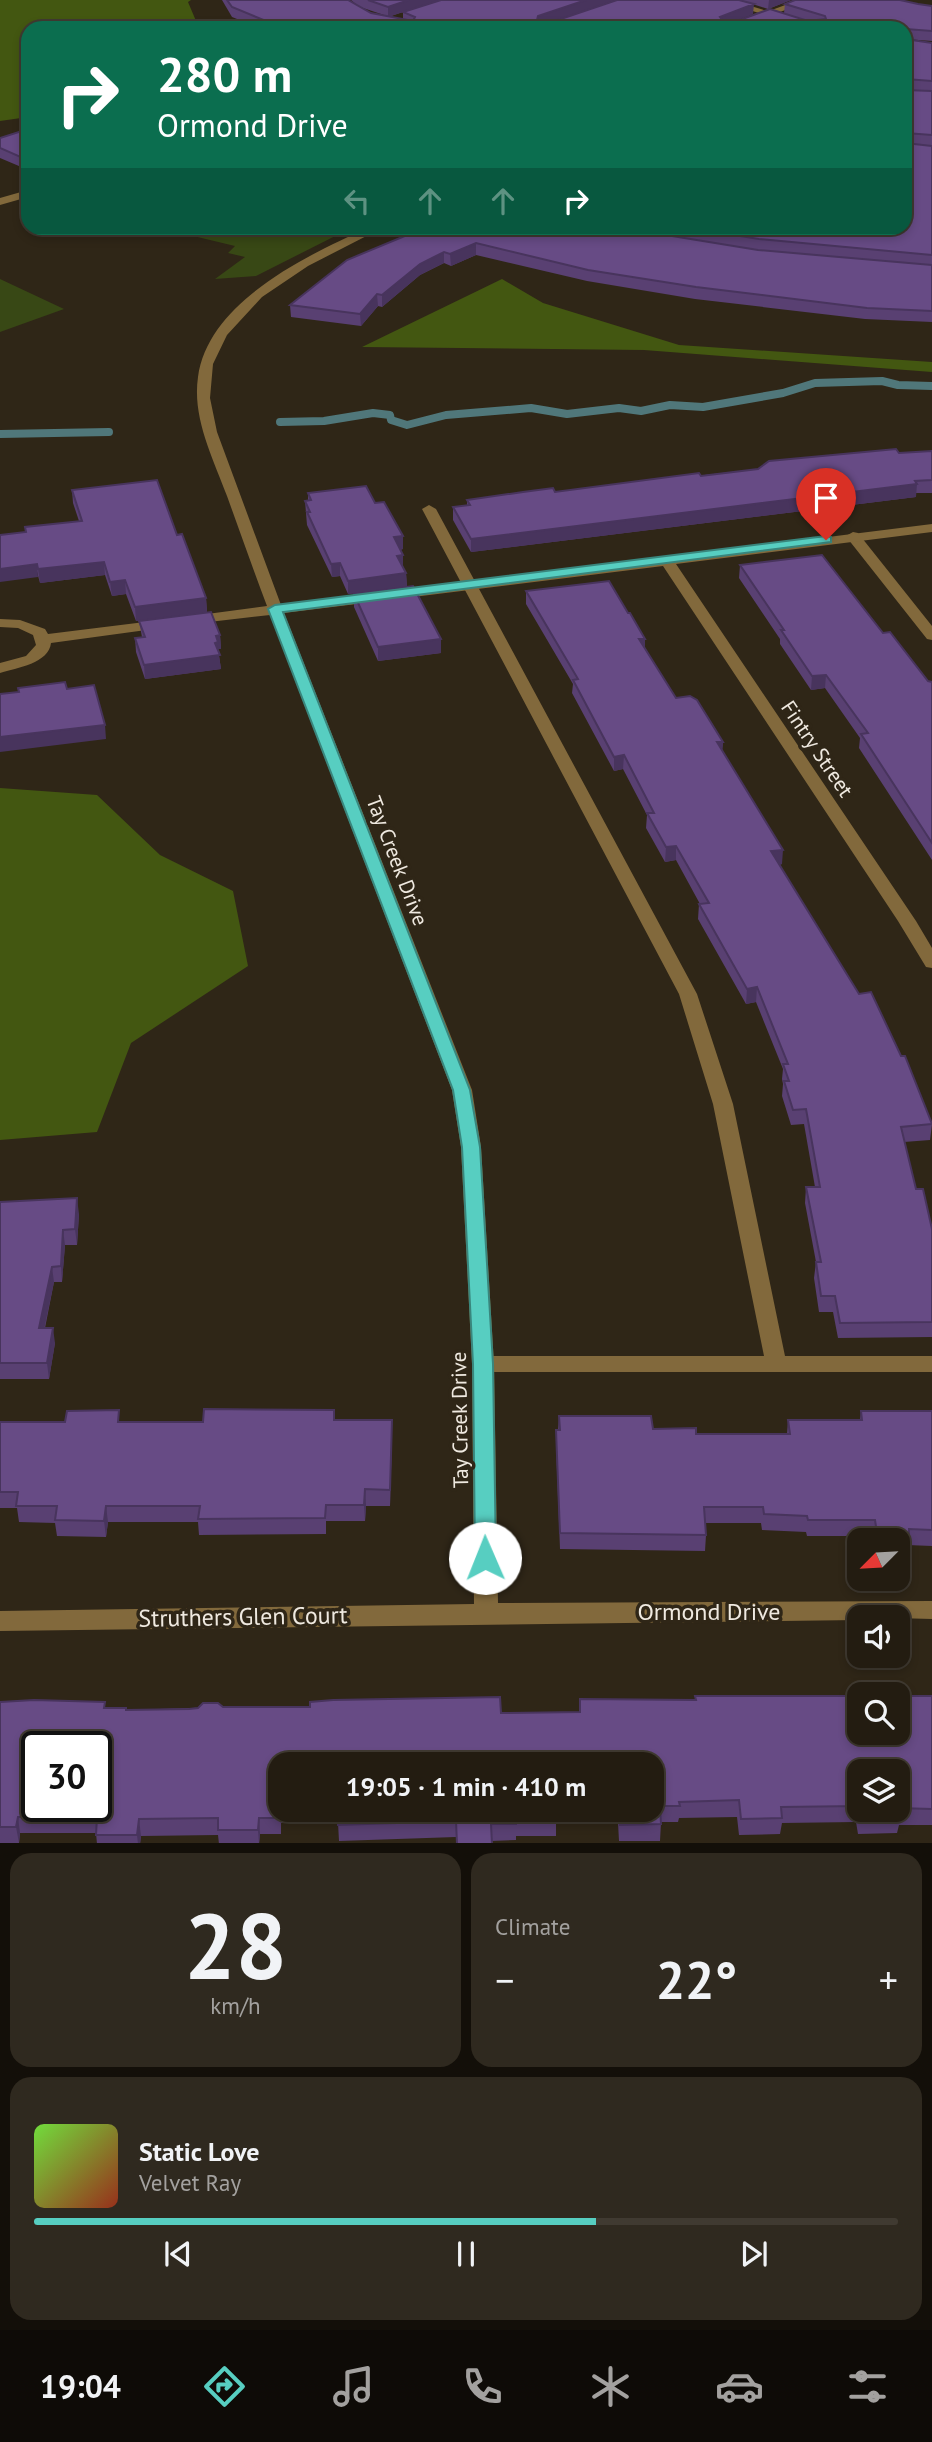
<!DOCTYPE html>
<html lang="en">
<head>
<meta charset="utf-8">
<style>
  body { margin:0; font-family:"PT Sans",sans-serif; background:#2f291f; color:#f1f3f6; height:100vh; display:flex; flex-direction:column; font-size:26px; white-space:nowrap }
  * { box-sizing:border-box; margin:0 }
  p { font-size:23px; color:#a3a19f }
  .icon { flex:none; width:38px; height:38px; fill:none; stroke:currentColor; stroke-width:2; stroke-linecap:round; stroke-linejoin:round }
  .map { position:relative; height:1843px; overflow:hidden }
  .sheet { display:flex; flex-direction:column; gap:10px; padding:10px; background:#130f09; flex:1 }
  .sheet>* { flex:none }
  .guide { position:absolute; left:21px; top:21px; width:891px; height:214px; border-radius:21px; box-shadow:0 4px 10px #0003,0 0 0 2px #403a31; background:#0b6e4f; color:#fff; overflow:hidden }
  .needle { width:46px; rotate:246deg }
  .buttons { position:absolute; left:847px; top:1528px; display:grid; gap:14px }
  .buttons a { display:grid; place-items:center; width:63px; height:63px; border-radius:14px; background:#231c11; box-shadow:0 4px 10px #0003,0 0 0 2px #403a31; font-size:35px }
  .speed { position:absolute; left:21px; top:1731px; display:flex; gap:14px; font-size:35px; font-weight:700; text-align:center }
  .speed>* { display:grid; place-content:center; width:91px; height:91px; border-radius:50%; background:#231c11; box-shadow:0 4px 10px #0003,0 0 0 2px #403a31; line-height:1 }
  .speed .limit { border:4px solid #111; border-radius:10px; background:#fff; color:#111 }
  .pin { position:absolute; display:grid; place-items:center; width:60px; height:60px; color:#fff; margin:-72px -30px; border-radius:50% 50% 50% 0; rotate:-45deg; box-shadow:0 0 7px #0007 }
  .pin .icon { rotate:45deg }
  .me { position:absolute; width:77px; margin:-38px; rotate:359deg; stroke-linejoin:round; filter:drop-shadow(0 0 5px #0008) }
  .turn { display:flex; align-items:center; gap:24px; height:147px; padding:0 21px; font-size:32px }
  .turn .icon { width:91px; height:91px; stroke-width:2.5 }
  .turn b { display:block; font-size:49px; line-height:60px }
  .lanes { display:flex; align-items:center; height:66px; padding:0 21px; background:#0003; justify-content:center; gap:35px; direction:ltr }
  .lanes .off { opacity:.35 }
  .big { font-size:52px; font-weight:800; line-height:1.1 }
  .sheet .widget { flex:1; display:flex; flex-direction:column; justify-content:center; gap:10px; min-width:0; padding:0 24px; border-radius:21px; background:#2f291f }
  .sheet .dial { align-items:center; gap:0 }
  .dial b { font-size:91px; line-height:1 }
  .song { display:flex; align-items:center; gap:21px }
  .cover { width:84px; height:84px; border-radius:10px; background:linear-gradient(135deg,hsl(100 70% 55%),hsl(10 70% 35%)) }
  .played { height:7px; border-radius:4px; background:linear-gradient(90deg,#57cec1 65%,#403a31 65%) }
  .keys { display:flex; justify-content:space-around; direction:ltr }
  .heat { display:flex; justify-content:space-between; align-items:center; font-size:38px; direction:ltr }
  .sheet .tiles { flex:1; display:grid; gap:10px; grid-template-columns:1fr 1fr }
  .widget:last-child { grid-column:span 2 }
  .trip { position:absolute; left:268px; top:1752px; width:396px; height:70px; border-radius:21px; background:#231c11; box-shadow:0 4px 10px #0003,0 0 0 2px #403a31; font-weight:800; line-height:70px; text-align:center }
  .tabs { display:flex; height:112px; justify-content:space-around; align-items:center; background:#0e0b07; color:#a3a19f }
  .tabs .icon { width:49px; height:49px }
  .tabs .active { color:#57cec1 }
  .tabs b { font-size:32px; color:#f1f3f6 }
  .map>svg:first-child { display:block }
</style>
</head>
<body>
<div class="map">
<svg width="932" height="1844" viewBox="0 0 932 1844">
  <rect width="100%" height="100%" fill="#2f2617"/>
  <path fill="#384815" d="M160,228H351L256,276L215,279L245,257L228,253L235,246Z
    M0,279L64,309L0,332Z"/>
  <path fill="#435711" d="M0,0H191L188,2L199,28H28V117L0,121Z
    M502,279L543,303L679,345L932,362V372L644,350L362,347Z
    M0,788L97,795L160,855L233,891L248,966L131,1043L97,1132L0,1140Z"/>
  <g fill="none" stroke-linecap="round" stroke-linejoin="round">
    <path stroke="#50777a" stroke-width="8" d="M280,422L324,421L373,413L390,415L391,420L407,425L446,415L531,408L567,414L619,408L641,411L670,405L703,407L783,393L815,383L882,381L898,385L932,386
      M0,434L109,432"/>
    <path fill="#82693c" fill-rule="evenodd" d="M799,0H813L736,28H722Z
      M28,190V197L0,205V198Z
      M429,505L436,509L697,994L733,1104L785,1356H932V1372H483L475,1369L472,1364L475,1359L483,1356H764L713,1104L679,994L422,509Z
      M853,532L858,533L932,626V640L927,639L848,539L846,536Z"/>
    <path fill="#82693c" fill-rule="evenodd" d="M716,0H731L823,28H808Z
      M368,228H382L308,266L262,297L227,335L213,364L210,398L217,432L281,605L932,524V532L676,564L916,921L932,948V968L926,967L898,921L663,566L284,613L472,1090L481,1147L494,1364L498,1603L932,1601V1619L859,1617V1620L0,1631V1611L474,1604L472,1364L461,1147L452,1090L270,615L192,624L185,620L192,616L267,606C253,569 240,532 227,496C213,458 192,418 198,377C208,302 307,255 368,228Z
      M0,619L20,620L45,629L48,634L161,620L168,624L161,628L51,643C49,663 17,668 0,673V663L26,656L36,645L33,635L18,628L0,627Z"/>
  </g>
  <path fill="#594072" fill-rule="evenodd" d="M222,0H348L359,7L351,0H439L388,17L403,19V12L441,0H615L553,21L753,14L735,21L784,13L785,4H918L932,6V41L905,39V28H260L232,17ZM360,7L387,16L371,13Z
    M740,0H791L768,9Z
    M905,39L932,43V91L906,89L932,91V322L865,319L695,299L587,281L476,255L451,266L444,263L420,275L382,307L378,306L361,326L291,317L290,305L424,228H905Z
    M28,129V169H26L0,158V138Z
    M932,451V493H916V497L471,552L453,520V507L467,505V500L555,492L899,453Z
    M72,490L177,535L206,598L207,612L136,621L126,594L112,596L105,575L40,583L25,527L79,521L73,503Z
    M308,493L375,503L403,549L400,550L403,555V568L406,573L407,587L348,594L340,576L332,577L307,525L305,501L308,500Z
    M740,565L883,633L928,681L932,682V860L859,748L860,738L825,688L811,690L780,644V639L739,578Z
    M526,591L645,648L676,698L723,742L722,750L782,864L779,865L932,1124L930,1140L904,1142L916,1189L932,1229V1337L838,1338L833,1312H819L814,1278L816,1262L805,1203L806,1187H815L804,1124L791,1125L782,1096L783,1084L782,1079L783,1069L756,1002L746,1004L698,919L699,904H700L676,860L665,862L646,828L647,815L623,769L614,771L572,693L573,684L526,604Z
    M354,594L441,653L378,661L354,607Z
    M139,621L220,635L221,649H218L221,669L145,679L136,652L135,638L142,637Z
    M0,1202L79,1214L77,1245H65L62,1282H54L45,1328L55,1343L49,1379H0Z
    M861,1411H932V1546L907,1545V1549H898V1540H874L873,1536H807L806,1532L762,1530L761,1523H705L706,1535L705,1551L560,1549L556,1446V1430H558L559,1416L696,1434H787L788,1420H860Z
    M335,1420L392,1436L390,1506H366L365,1521H326V1534L199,1535L198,1522H108L106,1537L57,1536L55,1523L19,1522L17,1508H0V1422H203Z
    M695,1696H932V1825H899L897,1833L858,1834L856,1822L782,1823L780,1834L739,1835L737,1817L679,1818L678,1822H661L660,1841H619L618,1823L556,1824V1836H516V1840L491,1841L456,1837L339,1841L338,1823H281V1834H260L259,1844H219L218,1835L141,1836L140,1844H97L96,1833H20L19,1843H0V1702L127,1710L223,1707L501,1713L579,1712L580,1699L695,1700ZM280,1764L651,1810H280Z"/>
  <path fill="#48345d" d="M409,0H439L388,17V7Z
    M586,0H615L538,26L537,28L538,16Z
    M769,0H791L768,9Z
    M754,4L753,14L720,27V17Z
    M28,158V169H26L25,159Z
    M476,243V255L451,266L450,254Z
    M444,252V263L420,275L382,307V295L420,264Z
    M377,294L378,306L361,326L360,314Z
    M917,484L916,497L471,552V539Z
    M403,536V549L394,550V537Z
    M403,555V568L397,556Z
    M104,562L105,575L40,583L38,569Z
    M340,563V576L332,577L331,564Z
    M37,564L38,577L0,582V569Z
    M406,573L407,587L348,594V581Z
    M125,580L126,594L112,596L110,582Z
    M206,598L207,612L136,621L135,607Z
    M220,635L221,649H218L221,669L145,679L144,665L216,636Z
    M441,639V653L378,661V647Z
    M639,639H645V652Z
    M826,675L825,688L811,690L812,676Z
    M105,725L106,739L0,752V737Z
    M717,742H723L722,756Z
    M624,755L623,769L614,771V757Z
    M676,846V860L665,862L666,847Z
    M783,850L782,864L769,866L771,851Z
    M757,987L756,1002L746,1004L747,989Z
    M77,1198L79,1214L77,1245L75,1229Z
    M63,1230L65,1245L62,1282L61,1266Z
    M52,1267L54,1282L41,1344L39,1328Z
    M53,1328L55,1343L49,1379L47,1363Z
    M392,1420V1436L390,1506V1490Z
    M365,1489L366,1506L365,1521L364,1505Z
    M106,1506L108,1522L106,1537L104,1521Z
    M18,1817L20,1833L19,1843L16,1827Z
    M259,1818L260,1834L259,1844L258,1830Z
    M139,1819L141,1836L140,1844H138L137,1835Z"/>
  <path fill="#674b85" stroke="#48345d" stroke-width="2" fill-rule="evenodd" d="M227,0H348L371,13L413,21L415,17L403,12L441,0H586L538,16L537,20L555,21L617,0H739L754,4L720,17L723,21H737L770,9L808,21L826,19L825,16L785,4L795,0H900L918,4L932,6V31L906,29L905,30V28H283L232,7Z
    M368,0H409L388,7Z
    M905,39L932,43V81L906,79L905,80Z
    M905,87L906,90L932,91V135L906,133L905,134Z
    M28,129V158L25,159L0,148V138Z
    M905,143L932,146V255L759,239L690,228H905Z
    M424,228H623L758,250L932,265V311L867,308L696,287L588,270L476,243L450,254L444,252L420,264L382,295L377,294L360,314L290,305L347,260Z
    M896,449L899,453L932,451V480L915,481L917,484L471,539L453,507L470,505L467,500L523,492L553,488L555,492L699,473L701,476L758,469L769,461Z
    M157,480L177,535L182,534L206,598L135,607L125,580L110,582L104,562L38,569L37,564L0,569V535L26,532L25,527L82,521L72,490Z
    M366,486L375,503L384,502L403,536L394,537L403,555L397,556L406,573L348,581L340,563L331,564L307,512H310L305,501L311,500L308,493Z
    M822,555L883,633L890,632L928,681L932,682V843L861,734L868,733L826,675L812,676L781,630H784L740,565Z
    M609,581L628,613H630L645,639H639L676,698L690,696L697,700L723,742H717L783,850L771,851L859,994L871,992L901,1056H905L932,1124L901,1127L916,1189H923L932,1229V1322L840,1323L835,1296H821L816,1262H821L806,1187H820L806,1109L793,1110L784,1081H789L783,1064H788L757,987L747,989L699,904L709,903L676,846L666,847L647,813H654L624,755L614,757L573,680L578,679L526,591Z
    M413,586L441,639L378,647L354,594Z
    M211,612L220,635L216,636L218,642L215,643L220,655L144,665L135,638L145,637L139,621Z
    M65,682L67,689L94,685L105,725L0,737V694L19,692L18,688Z
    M77,1198L75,1229L63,1230L61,1266L52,1267L39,1328H53L47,1363H0V1202Z
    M204,1409L334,1410V1420H392L390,1490L365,1489L364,1505H326L325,1518L198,1519L200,1506H106L104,1521L55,1520L57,1506H16L18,1492H0V1422H65L67,1411L119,1410L118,1422H203Z
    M861,1411H932V1530L909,1529V1533H877L875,1520H808L807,1516L764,1514L763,1507H704L706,1535L560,1533L556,1430H560L559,1416H651L653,1429L696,1428V1434H790L788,1420H862Z
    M695,1696H859V1732H898V1696H932V1809L898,1808L900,1817H860L858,1806L781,1807L782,1818L741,1819L739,1800L679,1802L680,1806H660L661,1824L620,1825L619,1810H651V1764H280V1818H259L258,1830H218V1818L139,1819L137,1835H96L97,1817H18L16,1827H0V1702L34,1700L105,1702L104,1708H126V1710L189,1709L198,1708L203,1703H218L223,1707H310V1702L333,1700L500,1697L501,1713L580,1712V1699L696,1700ZM37,1746H96V1806H37ZM859,1771H898V1810H859Z
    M339,1810H556V1820H516V1824H491L492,1844H457L456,1821L338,1825Z"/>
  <path fill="#57cec1" stroke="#39867d" stroke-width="2" d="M826,536L831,537V542L283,612L470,1090L480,1147L493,1364L496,1558L493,1563L485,1566L478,1563L475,1558L473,1364L462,1147L453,1090L268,609L275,605Z"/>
  <g text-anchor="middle" stroke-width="7" stroke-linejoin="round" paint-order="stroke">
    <g font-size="21" fill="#efe9e0" stroke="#2f2617">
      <text transform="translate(817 749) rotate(56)" y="7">Fintry Street</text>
      <text transform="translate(397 861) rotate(69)" y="7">Tay Creek Drive</text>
      <text transform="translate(460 1420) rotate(-91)" y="7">Tay Creek Drive</text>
    </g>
    <g font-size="24" fill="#efe9e0" stroke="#2f2617">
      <text x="709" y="1620">Ormond Drive</text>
      <text transform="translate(243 1617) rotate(-1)" y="8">Struthers Glen Court</text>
    </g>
  </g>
</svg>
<div class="buttons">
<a><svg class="needle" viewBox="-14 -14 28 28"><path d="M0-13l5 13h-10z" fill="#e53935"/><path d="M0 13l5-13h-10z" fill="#a3a19f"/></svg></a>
<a><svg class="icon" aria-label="sound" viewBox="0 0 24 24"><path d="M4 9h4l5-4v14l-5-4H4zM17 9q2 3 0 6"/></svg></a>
<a><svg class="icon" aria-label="search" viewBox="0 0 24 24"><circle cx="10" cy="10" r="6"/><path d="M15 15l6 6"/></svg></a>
<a><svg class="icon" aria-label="layers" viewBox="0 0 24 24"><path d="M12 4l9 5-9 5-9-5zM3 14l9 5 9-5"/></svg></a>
</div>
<div class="speed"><div class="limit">30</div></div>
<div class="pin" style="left:826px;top:540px;background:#d93025"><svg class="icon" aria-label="arrive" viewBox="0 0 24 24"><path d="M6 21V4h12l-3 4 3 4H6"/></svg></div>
<svg class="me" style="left:485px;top:1558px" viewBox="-20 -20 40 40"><circle r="19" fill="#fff"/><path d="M0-13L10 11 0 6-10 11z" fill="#57cec1"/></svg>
<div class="trip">19:05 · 1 min · 410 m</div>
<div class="guide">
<div class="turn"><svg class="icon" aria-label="right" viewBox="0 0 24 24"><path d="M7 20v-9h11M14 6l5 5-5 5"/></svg><div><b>280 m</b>Ormond Drive</div></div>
<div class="lanes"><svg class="icon off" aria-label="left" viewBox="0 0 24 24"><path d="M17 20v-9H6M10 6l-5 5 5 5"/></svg><svg class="icon off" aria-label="ahead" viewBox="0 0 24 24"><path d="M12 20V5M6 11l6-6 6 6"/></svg><svg class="icon off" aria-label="ahead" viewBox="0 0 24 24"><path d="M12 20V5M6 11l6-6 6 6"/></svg><svg class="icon" aria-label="right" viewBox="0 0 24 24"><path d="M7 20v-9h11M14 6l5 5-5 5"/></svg></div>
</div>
</div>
<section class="sheet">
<div class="tiles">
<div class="widget dial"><b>28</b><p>km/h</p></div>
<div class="widget"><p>Climate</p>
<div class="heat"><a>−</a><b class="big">22°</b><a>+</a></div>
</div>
<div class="widget">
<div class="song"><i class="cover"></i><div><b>Static Love</b><p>Velvet Ray</p></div></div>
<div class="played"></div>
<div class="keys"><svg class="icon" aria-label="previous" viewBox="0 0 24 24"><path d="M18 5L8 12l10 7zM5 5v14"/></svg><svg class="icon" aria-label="pause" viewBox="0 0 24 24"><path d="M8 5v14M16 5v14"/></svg><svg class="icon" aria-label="next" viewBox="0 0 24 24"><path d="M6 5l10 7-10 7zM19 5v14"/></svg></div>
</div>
</div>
</section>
<nav class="tabs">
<b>19:04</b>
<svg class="icon active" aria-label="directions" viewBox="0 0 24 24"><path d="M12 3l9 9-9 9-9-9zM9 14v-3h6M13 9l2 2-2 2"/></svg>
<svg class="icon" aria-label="music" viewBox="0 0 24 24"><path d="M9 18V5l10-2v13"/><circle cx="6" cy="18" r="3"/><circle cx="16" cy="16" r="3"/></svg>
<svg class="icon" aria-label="phone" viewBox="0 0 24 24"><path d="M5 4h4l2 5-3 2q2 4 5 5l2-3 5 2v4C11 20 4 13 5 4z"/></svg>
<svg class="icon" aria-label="climate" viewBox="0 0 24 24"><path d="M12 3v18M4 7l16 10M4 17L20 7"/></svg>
<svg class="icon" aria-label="car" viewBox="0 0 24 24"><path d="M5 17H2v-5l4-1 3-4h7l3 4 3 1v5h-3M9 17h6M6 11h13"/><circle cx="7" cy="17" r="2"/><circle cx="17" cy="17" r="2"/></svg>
<svg class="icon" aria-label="filters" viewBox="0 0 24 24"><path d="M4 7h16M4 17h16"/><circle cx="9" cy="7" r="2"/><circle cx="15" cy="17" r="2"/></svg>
</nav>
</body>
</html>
